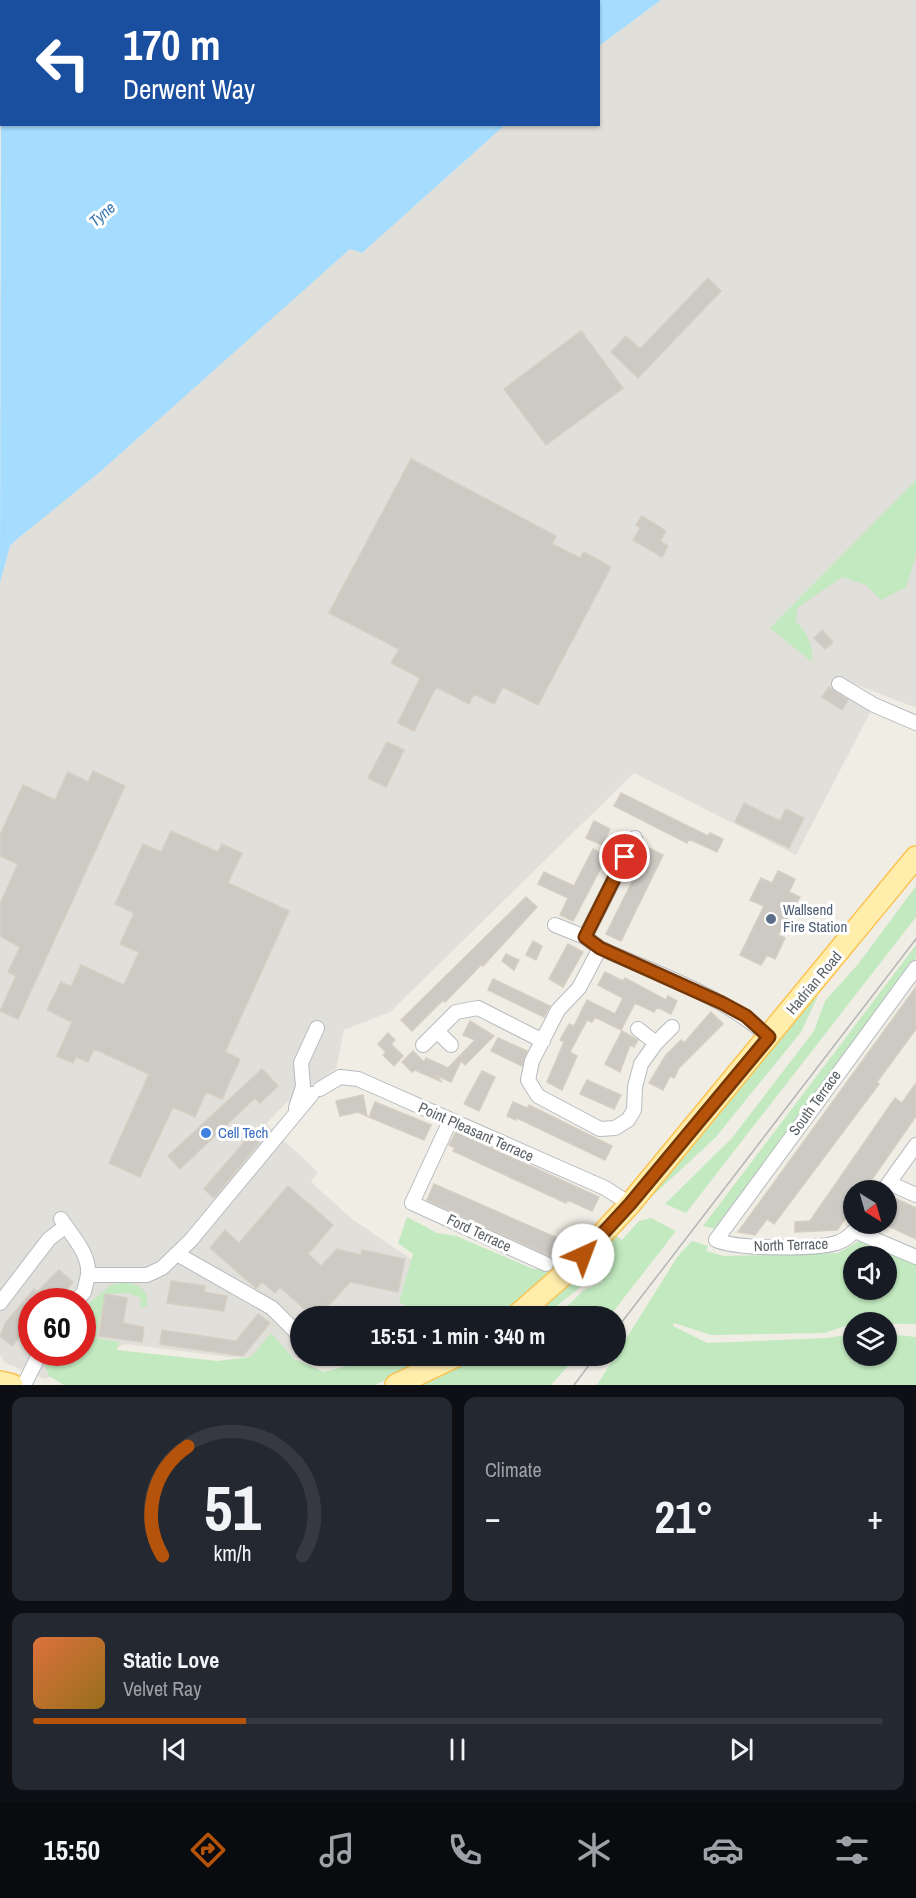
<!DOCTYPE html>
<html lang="en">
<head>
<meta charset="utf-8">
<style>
  body { margin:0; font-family:"Archivo Narrow",sans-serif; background:#242831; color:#f1f3f6; height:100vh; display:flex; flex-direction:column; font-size:22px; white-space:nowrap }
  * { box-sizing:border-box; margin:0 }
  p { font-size:20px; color:#9ea1a6 }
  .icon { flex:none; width:33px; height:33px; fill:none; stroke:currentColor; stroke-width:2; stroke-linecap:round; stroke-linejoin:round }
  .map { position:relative; height:1385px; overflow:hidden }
  .details { display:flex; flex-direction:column; gap:12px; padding:12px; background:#0d0f14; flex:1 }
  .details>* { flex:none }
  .top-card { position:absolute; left:0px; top:0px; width:600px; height:126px; box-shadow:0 2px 4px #0004; background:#1a4fa0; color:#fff; overflow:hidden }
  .needle { width:39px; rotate:143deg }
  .buttons { position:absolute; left:843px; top:1180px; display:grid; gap:12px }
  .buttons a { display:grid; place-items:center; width:54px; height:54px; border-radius:50%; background:#171b24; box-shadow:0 2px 4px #0004; font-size:30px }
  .speed { position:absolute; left:18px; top:1288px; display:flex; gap:12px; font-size:30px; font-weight:700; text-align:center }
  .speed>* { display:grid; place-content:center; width:78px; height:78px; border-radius:50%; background:#171b24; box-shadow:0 2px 4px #0004; line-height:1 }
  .speed .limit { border:9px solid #d22; background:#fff; color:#111 }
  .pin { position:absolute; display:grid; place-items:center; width:51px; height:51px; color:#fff; margin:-26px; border:3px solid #fff; border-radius:50%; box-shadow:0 2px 6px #0007 }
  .me { position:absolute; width:66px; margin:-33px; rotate:43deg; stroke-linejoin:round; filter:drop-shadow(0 0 4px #0008) }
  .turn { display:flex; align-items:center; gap:21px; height:126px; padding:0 24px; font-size:27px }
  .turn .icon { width:78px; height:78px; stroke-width:2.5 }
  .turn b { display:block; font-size:42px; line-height:51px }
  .big { font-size:45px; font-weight:700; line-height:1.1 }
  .details .widget { flex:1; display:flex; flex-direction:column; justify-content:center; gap:9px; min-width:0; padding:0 21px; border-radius:12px; background:#242831 }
  .details .dial { align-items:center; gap:0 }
  .dial svg { height:156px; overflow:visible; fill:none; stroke:#363941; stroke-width:7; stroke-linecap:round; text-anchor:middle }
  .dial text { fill:#f1f3f6; stroke:none }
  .song { display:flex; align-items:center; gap:18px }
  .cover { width:72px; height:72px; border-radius:9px; background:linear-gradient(135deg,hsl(20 70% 55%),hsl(40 70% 35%)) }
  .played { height:6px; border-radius:3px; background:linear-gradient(90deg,#b45309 25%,#363941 25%) }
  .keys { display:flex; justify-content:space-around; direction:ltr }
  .heat { display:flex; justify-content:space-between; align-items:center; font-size:33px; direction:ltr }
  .details .tiles { flex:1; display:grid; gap:12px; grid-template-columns:1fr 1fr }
  .widget:last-child { grid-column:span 2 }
  .trip { position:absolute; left:290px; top:1306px; width:336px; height:60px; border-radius:30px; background:#171b24; box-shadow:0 2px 4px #0004; font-weight:700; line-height:60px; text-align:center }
  .tabs { display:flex; height:96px; justify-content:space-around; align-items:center; background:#090b0e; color:#9ea1a6 }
  .tabs .icon { width:42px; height:42px }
  .tabs .selected { color:#b45309 }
  .tabs b { font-size:27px; color:#f1f3f6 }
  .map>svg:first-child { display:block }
</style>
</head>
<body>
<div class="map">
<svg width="916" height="1385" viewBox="0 0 916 1385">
  <rect width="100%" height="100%" fill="#f0ede5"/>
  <path fill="#e1dfd9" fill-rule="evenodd" d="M661,0H916V708L842,679L874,705L796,855L634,773L390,1012L344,1030L336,1069L285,1104L266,1124L318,1172L311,1182L352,1219L414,1261L400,1304L410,1307L407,1317H300V1356H385L379,1360L230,1357L125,1344L45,1379L5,1363L0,1355V583L10,546L350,249L362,253L505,125L598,124L599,46ZM32,1302H82V1353H32Z"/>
  <path fill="#c2e9bf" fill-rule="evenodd" d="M916,480V555L906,587L881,600L866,585L842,577L797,608L796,622C808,632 813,646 812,662L770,628Z
    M916,886V917L686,1213L665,1204L732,1138L814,1031L825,1001L859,963Z
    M916,945V958L716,1229L703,1226Z
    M818,996L801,1032L715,1138L647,1201L621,1232L616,1228L785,1025Z
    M407,1217L437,1233L456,1236L531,1268L557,1273L496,1317H407L410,1307L399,1303L413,1254L398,1243Z
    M651,1218L676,1231L609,1317H556L584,1290L604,1281L584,1284L543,1317H526L612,1233L622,1240L639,1221Z
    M692,1241L708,1246L706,1251L724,1256L838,1253L859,1241L916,1264V1324L854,1323L824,1333L711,1335L674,1323L673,1326L707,1343L827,1338L853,1334L854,1356H886L887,1334L916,1337V1385H597L678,1256ZM854,1257H886V1290H854Z
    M127,1282C140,1285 150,1292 147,1306L140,1308L141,1298L128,1293L105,1294L96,1338L119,1342L117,1350L217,1361L251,1357L271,1333L294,1359L324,1372L385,1356H433L375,1385H64L49,1376L45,1364L51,1353H82L83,1308L111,1285Z
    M473,1356H577L551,1385H417Z"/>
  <path fill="#a6ddff" d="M61,0H661L599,46L598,2L59,1Z
    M1,53L2,124L505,125L362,253L350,249L101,471L16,540L10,546L0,583Z"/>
  <path fill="#cdcac4" stroke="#d5cec2" stroke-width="1.5" d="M708,278L721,291L638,378L611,352L626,336L640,349Z
    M581,331L623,388L546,445L504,389Z
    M411,459L556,536L552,544L580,558L584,552L611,567L538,705L503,687L494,704L474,694L469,704L436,687L414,731L398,723L420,678L391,663L399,649L329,613Z
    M642,516L666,531L660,541L668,546L662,557L633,540L640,528L636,525Z
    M822,630L833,642L825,649L814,638Z
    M829,687L848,700L842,710L822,697Z
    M387,742L404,750L386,787L368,778Z
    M93,771L125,786L18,1019L0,1011L16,976L8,972L20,947L0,936V904L18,864L0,856V835L23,785L55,800L68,772L88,782Z
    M621,793L708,836L710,833L723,839L717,852L689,839L687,843L614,806Z
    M744,803L780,821L786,809L804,818L789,848L735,822Z
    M594,821L610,829L602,845L586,838Z
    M171,831L218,852L222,844L242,853L228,883L289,911L225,1052L240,1059L222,1099L206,1092L195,1117L173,1107L140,1177L109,1163L149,1074L94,1049L88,1062L76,1057L73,1063L57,1056L72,1022L47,1010L61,982L71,987L81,965L124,985L139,952L120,944L134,913L115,904L143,844L161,852Z
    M649,848L663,855L621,941L606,934Z
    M593,849L607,856L573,921L560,915L568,898L538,884L544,872L574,886Z
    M778,871L795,879L789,892L800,897L778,935L785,938L775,959L767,955L761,965L740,955L764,906L750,900L761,878L772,883Z
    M526,897L537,907L483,966L482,964L445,1002L443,1000L412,1031L401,1020Z
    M533,941L542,946L536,960L526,955Z
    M568,944L583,952L563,987L549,979Z
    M506,954L519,960L514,970L502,961Z
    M605,972L623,981L625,978L666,1000L668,996L677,1001L671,1014L657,1007L654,1012L635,1003L621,1030L595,1017L592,1022L587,1020L570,1052L577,1056L562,1090L547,1082L564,1042L560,1040L569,1024L574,1026L587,1000L615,1014L623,998L598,985Z
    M493,979L550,1006L544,1017L488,990Z
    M916,987V1029L877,1082L879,1084L774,1224L767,1219L755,1235L738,1232Z
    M711,1012L723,1024L679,1068L674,1078L670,1076L663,1090L649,1083L666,1055L681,1040L684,1043Z
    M470,1021L494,1036L465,1065L461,1061L451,1082L436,1075L442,1082L415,1070L412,1072L402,1062L413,1051L424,1062L426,1058L448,1068L475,1040L463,1035Z
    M622,1031L638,1040L634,1047L630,1045L620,1072L605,1064Z
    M388,1033L395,1040L391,1044L403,1056L394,1066L383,1055L386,1052L378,1044Z
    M498,1038L527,1051L522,1066L491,1051Z
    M262,1069L278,1086L260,1103L255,1098L180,1169L168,1156Z
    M482,1071L495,1077L479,1111L464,1104Z
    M587,1080L621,1095L614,1109L580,1094Z
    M916,1083V1116L864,1191H854V1207L837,1230L795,1232V1222L810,1221L895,1098L902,1103Z
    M363,1095L367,1116L358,1112L340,1116L336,1101Z
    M375,1102L431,1125L424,1140L369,1117Z
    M513,1102L527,1108L529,1105L612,1146L605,1160L517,1118L516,1120L507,1116Z
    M456,1132L599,1197L592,1211L568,1200L566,1203L453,1151L455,1148L449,1145Z
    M250,1135L259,1143L214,1198L204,1189Z
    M434,1184L564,1241L556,1259L427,1200Z
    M288,1186L333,1225L308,1254L321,1266L337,1249L361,1255L362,1250L405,1259L398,1292L350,1282L318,1317H313L280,1287L275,1293L262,1282L256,1288L210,1248L225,1230L239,1243Z
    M893,1197L916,1208V1239L886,1225V1207Z
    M59,1270L73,1282L61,1297L58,1295L53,1302H32V1322L12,1346L0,1336L6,1322L34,1289L37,1292Z
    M171,1281L205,1286L204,1292L227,1296L224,1311L167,1303Z
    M105,1294L127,1298L123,1323L144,1327L142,1342L99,1336Z
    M258,1314L270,1323L243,1356L160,1344L162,1330L236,1341Z"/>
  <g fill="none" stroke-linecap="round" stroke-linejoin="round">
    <g stroke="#b7bbc0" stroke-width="16">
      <path id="minor" d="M839,684L874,705L916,723
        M555,925L585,937L600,948C657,974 722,995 769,1037
        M585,937L635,838
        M600,948L579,988L558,1010L532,1061L528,1080L538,1096L600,1129L615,1128L628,1120L634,1110L635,1087L641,1064L656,1043L672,1027
        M638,1029L656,1043
        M437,1031L451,1045
        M423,1045L456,1012L478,1008L543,1041
        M320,1089L340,1077L358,1079L605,1188L630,1204
        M296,1108L303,1086L301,1063L317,1028
        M450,1121L412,1203L546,1264
        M889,1183L916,1195
        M883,1191L916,1145
        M61,1219C72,1236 90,1254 88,1275
        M860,1224C854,1232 848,1239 839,1242C819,1250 735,1249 716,1240L916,968
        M855,1231L916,1257
        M177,1254L272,1308L300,1336
        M75,1302L84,1292L88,1275H147L162,1268L191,1240L312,1094
        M0,1303L49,1239L66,1226
        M359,1317L362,1314
        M24,1385L40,1353"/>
    </g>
    <g stroke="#fcc352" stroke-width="24">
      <path id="primary" d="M515,1317L569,1270L630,1204L916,857
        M0,1382L12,1385
        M396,1385L456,1356"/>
    </g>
    <use href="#minor" stroke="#fff" stroke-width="14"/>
    <use href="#primary" stroke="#ffedab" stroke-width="21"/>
    <path stroke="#b4b5b6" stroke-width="1.5" d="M615,1331L916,939
      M574,1385L596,1356"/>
  </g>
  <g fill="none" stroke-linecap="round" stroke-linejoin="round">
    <g stroke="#753606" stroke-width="15">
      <path id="route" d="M583,1255L630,1204L769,1037L746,1016L722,1003L600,948L585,937L625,857"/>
    </g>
    <use href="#route" stroke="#b45309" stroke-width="10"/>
  </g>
  <circle fill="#5c6f8a" stroke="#fff" stroke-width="2" cx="771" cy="919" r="6"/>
  <circle fill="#3f7fe0" stroke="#fff" stroke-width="2" cx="206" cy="1133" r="6"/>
  <g text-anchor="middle" stroke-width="6" stroke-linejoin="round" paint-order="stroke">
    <g font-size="15" fill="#4e5e75" stroke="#fff" text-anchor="start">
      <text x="783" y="915">Wallsend<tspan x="783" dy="17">Fire Station</tspan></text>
    </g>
    <g font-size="15" fill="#5c6166" stroke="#fff">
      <text transform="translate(814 983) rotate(-50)" y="5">Hadrian Road</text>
      <text transform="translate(815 1103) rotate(-54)" y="5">South Terrace</text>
      <text transform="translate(476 1132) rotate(24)" y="5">Point Pleasant Terrace</text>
      <text transform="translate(479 1233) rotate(25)" y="5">Ford Terrace</text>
      <text transform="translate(791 1245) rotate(-2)" y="5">North Terrace</text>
    </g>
    <g font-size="15" fill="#366cbe" stroke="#fff" text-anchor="start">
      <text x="218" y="1138">Cell Tech</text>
    </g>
    <g font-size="16" font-style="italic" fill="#3779b1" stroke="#fff">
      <text transform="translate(102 214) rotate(-41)" y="6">Tyne</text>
    </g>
  </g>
</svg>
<div class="buttons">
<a><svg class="needle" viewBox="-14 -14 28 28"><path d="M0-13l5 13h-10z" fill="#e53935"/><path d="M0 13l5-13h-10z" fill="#9ea1a6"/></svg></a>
<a><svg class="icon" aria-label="sound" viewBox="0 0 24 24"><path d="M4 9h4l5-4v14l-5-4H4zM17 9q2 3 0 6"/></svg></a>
<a><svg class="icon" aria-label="layers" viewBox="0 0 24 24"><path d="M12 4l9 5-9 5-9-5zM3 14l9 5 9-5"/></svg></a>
</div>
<div class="speed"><div class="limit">60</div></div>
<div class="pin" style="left:625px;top:857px;background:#d93025"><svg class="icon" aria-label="arrive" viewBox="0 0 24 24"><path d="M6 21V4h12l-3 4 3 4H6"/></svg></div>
<svg class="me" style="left:583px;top:1255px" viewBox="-20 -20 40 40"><circle r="19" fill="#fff"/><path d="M0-13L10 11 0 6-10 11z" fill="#b45309"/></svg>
<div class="trip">15:51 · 1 min · 340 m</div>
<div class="top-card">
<div class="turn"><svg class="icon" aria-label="left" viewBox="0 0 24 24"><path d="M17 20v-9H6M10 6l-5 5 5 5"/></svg><div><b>170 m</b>Derwent Way</div></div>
</div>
</div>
<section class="details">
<div class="tiles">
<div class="widget dial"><svg viewBox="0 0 100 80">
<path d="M14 69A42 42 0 1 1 86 69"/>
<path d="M14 69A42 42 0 0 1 27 13" stroke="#b45309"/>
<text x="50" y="56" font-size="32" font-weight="700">51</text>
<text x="50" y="72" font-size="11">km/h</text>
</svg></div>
<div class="widget"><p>Climate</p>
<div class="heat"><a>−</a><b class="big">21°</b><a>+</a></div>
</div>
<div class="widget">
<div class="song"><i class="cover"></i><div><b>Static Love</b><p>Velvet Ray</p></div></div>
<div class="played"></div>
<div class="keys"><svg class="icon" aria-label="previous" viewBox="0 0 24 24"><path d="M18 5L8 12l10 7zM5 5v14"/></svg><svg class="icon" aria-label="pause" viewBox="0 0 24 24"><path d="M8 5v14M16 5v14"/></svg><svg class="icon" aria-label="next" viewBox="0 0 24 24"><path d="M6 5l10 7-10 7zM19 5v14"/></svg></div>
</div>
</div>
</section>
<nav class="tabs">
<b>15:50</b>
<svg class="icon selected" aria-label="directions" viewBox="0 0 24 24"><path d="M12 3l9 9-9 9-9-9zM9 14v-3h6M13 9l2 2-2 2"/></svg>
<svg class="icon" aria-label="music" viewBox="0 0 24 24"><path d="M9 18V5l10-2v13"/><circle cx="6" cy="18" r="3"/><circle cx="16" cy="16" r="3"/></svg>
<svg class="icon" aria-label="phone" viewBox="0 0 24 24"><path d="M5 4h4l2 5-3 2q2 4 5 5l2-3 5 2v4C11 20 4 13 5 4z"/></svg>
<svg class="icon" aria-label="climate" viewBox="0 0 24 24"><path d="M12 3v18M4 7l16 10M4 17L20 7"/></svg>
<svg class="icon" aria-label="car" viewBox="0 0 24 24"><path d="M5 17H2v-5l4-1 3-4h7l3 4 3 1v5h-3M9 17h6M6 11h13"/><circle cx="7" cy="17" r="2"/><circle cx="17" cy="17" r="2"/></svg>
<svg class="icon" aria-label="filters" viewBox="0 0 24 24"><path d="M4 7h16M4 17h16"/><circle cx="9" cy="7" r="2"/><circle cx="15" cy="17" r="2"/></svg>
</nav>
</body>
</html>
